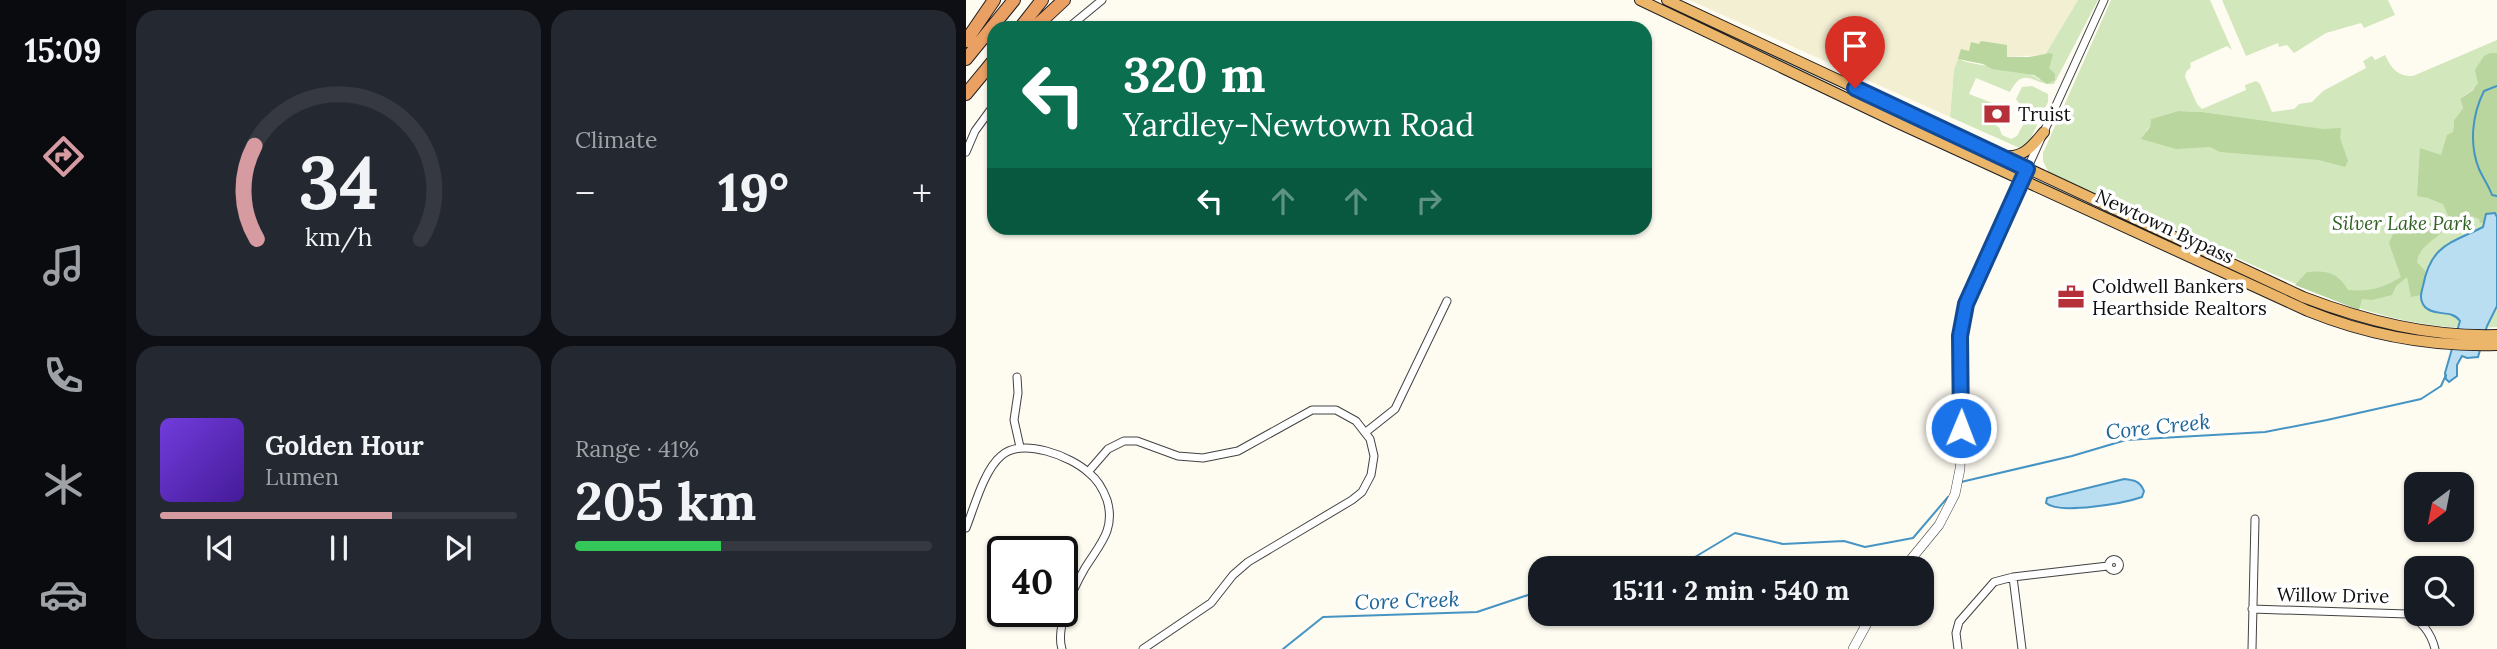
<!DOCTYPE html>
<html lang="en">
<head>
<meta charset="utf-8">
<style>
  body { margin:0; font-family:Lora,serif; background:#242831; color:#f1f3f6; height:100vh; display:flex; flex-direction:column; font-size:26px; white-space:nowrap }
  * { box-sizing:border-box; margin:0 }
  p { font-size:23px; color:#9ea1a6 }
  .icon { flex:none; width:38px; height:38px; fill:none; stroke:currentColor; stroke-width:2; stroke-linecap:round; stroke-linejoin:round }
  .map { position:relative; flex:1; overflow:hidden }
  .details { display:flex; flex-direction:column; gap:10px; padding:10px; background:#0d0f14; width:840px }
  .details>* { flex:none }
  .hud { position:absolute; left:21px; top:21px; width:665px; height:214px; border-radius:21px; box-shadow:0 2px 5px #0004; background:#0b6e4f; color:#fff; overflow:hidden }
  .needle { width:46px; rotate:212deg }
  .tools { position:absolute; left:1438px; top:472px; display:grid; gap:14px }
  .tools a { display:grid; place-items:center; width:70px; height:70px; border-radius:14px; background:#171b24; box-shadow:0 2px 5px #0004; font-size:35px }
  .speed { position:absolute; left:21px; top:536px; display:flex; gap:14px; font-size:35px; font-weight:700; text-align:center }
  .speed>* { display:grid; place-content:center; width:91px; height:91px; border-radius:50%; background:#171b24; box-shadow:0 2px 5px #0004; line-height:1 }
  .speed .limit { border:4px solid #111; border-radius:10px; background:#fff; color:#111 }
  .pin { position:absolute; display:grid; place-items:center; width:60px; height:60px; color:#fff; margin:-72px -30px; border-radius:50% 50% 50% 0; rotate:-45deg; box-shadow:0 0 7px #0007 }
  .pin .icon { rotate:45deg }
  .me { position:absolute; width:77px; margin:-38px; rotate:1deg; stroke-linejoin:round; filter:drop-shadow(0 0 5px #0008) }
  .turn { display:flex; align-items:center; gap:24px; height:147px; padding:0 21px; font-size:32px }
  .turn .icon { width:91px; height:91px; stroke-width:2.5 }
  .turn b { display:block; font-size:49px; line-height:60px }
  .lanes { display:flex; align-items:center; height:66px; padding:0 21px; background:#0003; justify-content:center; gap:35px; direction:ltr }
  .lanes .off { opacity:.35 }
  .big { font-size:52px; font-weight:700; line-height:1.1 }
  .details .card { flex:1; display:flex; flex-direction:column; justify-content:center; gap:10px; min-width:0; padding:0 24px; border-radius:21px; background:#242831 }
  .details .dial { align-items:center; gap:0 }
  .dial svg { height:182px; overflow:visible; fill:none; stroke:#363941; stroke-width:7; stroke-linecap:round; text-anchor:middle }
  .dial text { fill:#f1f3f6; stroke:none }
  .song { display:flex; align-items:center; gap:21px }
  .cover { width:84px; height:84px; border-radius:10px; background:linear-gradient(135deg,hsl(260 70% 55%),hsl(260 70% 35%)) }
  .played { height:7px; border-radius:4px; background:linear-gradient(90deg,#d69ba1 65%,#363941 65%) }
  .keys { display:flex; justify-content:space-around; direction:ltr }
  .heat { display:flex; justify-content:space-between; align-items:center; font-size:38px; direction:ltr }
  .charge { height:10px; border-radius:5px; background:linear-gradient(90deg,#34c759 41%,#363941 0) }
  .details .tiles { flex:1; display:grid; gap:10px; grid-template-columns:repeat(2,1fr) }
  .trip { position:absolute; left:562px; top:556px; width:406px; height:70px; border-radius:21px; background:#171b24; box-shadow:0 2px 5px #0004; font-weight:700; line-height:70px; text-align:center }
  main { display:flex; flex:1; min-height:0 }
  .menu { display:flex; flex-direction:column; width:126px; justify-content:space-around; align-items:center; background:#090b0e; color:#9ea1a6 }
  .menu .icon { width:49px; height:49px }
  .menu .on { color:#d69ba1 }
  .menu b { font-size:32px; color:#f1f3f6 }
  .map>svg:first-child { display:block }
</style>
</head>
<body>
<main>
<nav class="menu">
<b>15:09</b>
<svg class="icon on" aria-label="directions" viewBox="0 0 24 24"><path d="M12 3l9 9-9 9-9-9zM9 14v-3h6M13 9l2 2-2 2"/></svg>
<svg class="icon" aria-label="music" viewBox="0 0 24 24"><path d="M9 18V5l10-2v13"/><circle cx="6" cy="18" r="3"/><circle cx="16" cy="16" r="3"/></svg>
<svg class="icon" aria-label="phone" viewBox="0 0 24 24"><path d="M5 4h4l2 5-3 2q2 4 5 5l2-3 5 2v4C11 20 4 13 5 4z"/></svg>
<svg class="icon" aria-label="climate" viewBox="0 0 24 24"><path d="M12 3v18M4 7l16 10M4 17L20 7"/></svg>
<svg class="icon" aria-label="car" viewBox="0 0 24 24"><path d="M5 17H2v-5l4-1 3-4h7l3 4 3 1v5h-3M9 17h6M6 11h13"/><circle cx="7" cy="17" r="2"/><circle cx="17" cy="17" r="2"/></svg>
</nav>
<section class="details">
<div class="tiles">
<div class="card dial"><svg viewBox="0 0 100 80">
<path d="M14 69A42 42 0 1 1 86 69"/>
<path d="M14 69A42 42 0 0 1 13 28" stroke="#d69ba1"/>
<text x="50" y="56" font-size="32" font-weight="700">34</text>
<text x="50" y="72" font-size="11">km/h</text>
</svg></div>
<div class="card"><p>Climate</p>
<div class="heat"><a>−</a><b class="big">19°</b><a>+</a></div>
</div>
<div class="card">
<div class="song"><i class="cover"></i><div><b>Golden Hour</b><p>Lumen</p></div></div>
<div class="played"></div>
<div class="keys"><svg class="icon" aria-label="previous" viewBox="0 0 24 24"><path d="M18 5L8 12l10 7zM5 5v14"/></svg><svg class="icon" aria-label="pause" viewBox="0 0 24 24"><path d="M8 5v14M16 5v14"/></svg><svg class="icon" aria-label="next" viewBox="0 0 24 24"><path d="M6 5l10 7-10 7zM19 5v14"/></svg></div>
</div>
<div class="card"><p>Range · 41%</p><b class="big">205 km</b><div class="charge"></div></div>
</div>
</section>
<div class="map">
<svg width="1531" height="649" viewBox="0 0 1531 649">
  <rect width="100%" height="100%" fill="#fefbf1"/>
  <path fill="#f3efd3" d="M723,0H1112L1079,55L1041,57L1014,44L1003,51L988,70L984,117Z"/>
  <path fill="#d3e7bd" fill-rule="evenodd" d="M1112,0H1132L1088,84C1068,86 1058,64 1044,92L1010,78L1003,94L1029,104V108L1023,111L1019,120L1033,127L1036,135L1045,139L1051,136L1059,121L1053,103L1050,99L1056,87L1066,86L1082,94V102L1061,146L1058,150L984,117L988,70L992,59C1013,68 1059,67 1074,80L1082,68L1079,55Z
    M1145,0H1244L1266,50L1261,46L1224,63L1225,67L1220,72L1219,77L1231,104L1236,109L1280,90L1279,85L1290,81L1294,84L1306,112L1328,109L1333,104L1346,102L1357,91L1400,68L1397,61L1406,56L1409,60L1419,55C1426,69 1431,76 1447,76L1531,40V53H1524L1510,87L1494,99L1497,108L1488,120L1487,132L1531,175V327C1432,335 1345,291 1258,252C1200,226 1142,199 1083,173L1077,161V153ZM1212,111L1237,112L1354,129L1180,131L1184,127L1185,119Z
    M1256,0H1422L1429,15L1398,28L1395,23L1360,33L1328,53L1321,45L1313,47L1312,43L1280,56Z"/>
  <path fill="#b8d69d" d="M1015,41L1041,45V57H1063L1084,53L1087,55L1083,68L1089,74V80L1081,84L1068,75L1026,69L1017,64L992,59L995,49L1003,51L1005,42L1013,44Z
    M1524,53H1531V217L1529,213L1519,217L1518,222L1514,223L1513,219L1506,216L1500,220H1484L1477,204L1462,198L1451,196L1454,148L1475,155L1481,135L1487,132L1488,120L1497,108L1494,99L1507,90L1512,83L1509,70L1518,56Z
    M1212,111L1237,112L1357,129L1375,128L1374,138L1382,161L1379,167L1353,160L1254,152L1244,147L1210,149L1175,139L1184,127L1185,119Z
    M1439,219L1473,224L1476,232C1467,241 1453,247 1451,262L1460,272L1455,295L1445,297L1441,277L1430,286L1426,295L1406,300L1396,299L1393,310L1329,285L1341,272C1359,270 1372,272 1382,290C1403,292 1417,288 1435,277L1423,243L1431,225Z"/>
  <path fill="#b9def2" stroke="#4594c4" stroke-width="2" d="M1529,213L1531,217V306L1521,326L1512,357L1501,358L1496,356L1491,365V376L1483,382L1480,379L1479,373L1494,321C1486,309 1469,317 1459,307C1453,300 1455,293 1457,286C1465,245 1483,244 1517,227L1520,214Z
    M1158,479C1168,480 1174,481 1178,491L1176,497C1159,503 1093,515 1080,503L1081,498Z"/>
  <g fill="none" stroke-linecap="round" stroke-linejoin="round">
    <path stroke="#4594c4" stroke-width="2" d="M1531,86L1518,91C1506,115 1503,144 1513,169C1517,178 1523,186 1526,195L1531,196
      M995,482L1106,456L1160,440L1299,432L1361,420L1455,399L1475,386L1480,375
      M594,569L597,564L601,569
      M726,569L729,557L769,533L817,544L878,541L899,547L947,538L982,497
      M317,649L357,617L511,612L574,591"/>
    <g stroke="#424242" stroke-width="9">
      <path id="minor" d="M102,28L136,0
        M0,152L9,131L28,105
        M1061,169L1138,0
        M51,377L52,393L48,420L54,447
        M400,432L429,409L481,301
        M122,472L142,449L158,441H171L212,456L237,458L272,451L346,410H370L390,421L404,439L408,456L405,475L396,492L386,500L282,562L267,575L245,603L177,649
        M0,528C8,508 18,470 35,456C56,437 105,456 123,473C132,480 137,489 141,500C150,530 133,545 119,568C108,587 89,627 96,649
        M1142.5 565a5.5 5.5 0 1 1 11 0a5.5 5.5 0 1 1-11 0Z
        M1047,577L1056,649
        M1286,609L1441,614C1456,621 1465,633 1469,649
        M992,649L990,633L993,622L1028,582L1047,577L1142,566
        M1286,649L1289,519"/>
    </g>
    <g stroke="#424242" stroke-width="10">
      <path id="tertiary" d="M937,569L973,525L989,494L994,469L995,435L996,322L1005,291L1059,174
        M887,649L906,614"/>
    </g>
    <g stroke="#202020" stroke-width="12">
      <path id="trunk" d="M674,0L930,122L1342,311C1404,336 1465,347 1531,345
        M701,0L1337,297C1400,321 1463,337 1531,335
        M1039,156C1058,158 1066,146 1078,132"/>
    </g>
    <g stroke="#202020" stroke-width="14">
      <path id="motorway" d="M54,28L76,0
        M68,28L98,0
        M0,41L28,0
        M0,59L48,0
        M0,94L28,60"/>
    </g>
    <use href="#minor" stroke="#fff" stroke-width="7"/>
    <use href="#tertiary" stroke="#fff" stroke-width="9"/>
    <use href="#trunk" stroke="#ecb66a" stroke-width="10"/>
    <use href="#motorway" stroke="#ea9f63" stroke-width="12"/>
  </g>
  <g fill="none" stroke-linecap="round" stroke-linejoin="round">
    <g stroke="#114b97" stroke-width="18">
      <path id="route" d="M889,88L1061,169L1000,304L994,336L995,428"/>
    </g>
    <use href="#route" stroke="#1a73e8" stroke-width="12"/>
  </g>
  <defs>
    <g id="bank-bare" transform="scale(2.1)"><path d="M-6-4H6V4H-6ZM0-2.3a2.3 2.3 0 1 0 0 4.6a2.3 2.3 0 1 0 0-4.6Z" fill="#b63039" stroke="#fff" stroke-width="2.5" paint-order="stroke"/></g>
    <g id="office-bare" transform="scale(2.1)"><path d="M-6-3h4V-5.5h4V-3h4V5H-6ZM-1-4.5V-3h2v-1.5ZM-6 0V1H6V0Z" fill="#b63039" stroke="#fff" stroke-width="2.5" paint-order="stroke"/></g>
  </defs>
  <g fill-rule="evenodd">
    <use href="#bank-bare" x="1031" y="114"/>
    <use href="#office-bare" x="1105" y="297"/>
  </g>
  <g text-anchor="middle" stroke-width="7" stroke-linejoin="round" paint-order="stroke">
    <g font-size="19" fill="#0f0f0f" stroke="#fff" text-anchor="start">
      <text x="1052" y="121">Truist</text>
      <text x="1126" y="293">Coldwell Bankers<tspan x="1126" dy="22">Hearthside Realtors</tspan></text>
    </g>
    <g font-size="19" font-style="italic" fill="#316223" stroke="#fff">
      <text x="1436" y="230">Silver Lake Park</text>
    </g>
    <g font-size="19" fill="#0f0f0f" stroke="#fff">
      <text transform="translate(1199 226) rotate(25)" y="7">Newtown Bypass</text>
      <text transform="translate(1367 595) rotate(1)" y="7">Willow Drive</text>
    </g>
    <g font-size="21" font-style="italic" fill="#206698" stroke="#fff">
      <text transform="translate(1192 427) rotate(-6)" y="7">Core Creek</text>
      <text transform="translate(441 601) rotate(-2)" y="7">Core Creek</text>
    </g>
  </g>
</svg>
<div class="tools">
<a><svg class="needle" viewBox="-14 -14 28 28"><path d="M0-13l5 13h-10z" fill="#e53935"/><path d="M0 13l5-13h-10z" fill="#9ea1a6"/></svg></a>
<a><svg class="icon" aria-label="search" viewBox="0 0 24 24"><circle cx="10" cy="10" r="6"/><path d="M15 15l6 6"/></svg></a>
</div>
<div class="speed"><div class="limit">40</div></div>
<div class="pin" style="left:889px;top:88px;background:#d93025"><svg class="icon" aria-label="arrive" viewBox="0 0 24 24"><path d="M6 21V4h12l-3 4 3 4H6"/></svg></div>
<svg class="me" style="left:995px;top:428px" viewBox="-20 -20 40 40"><circle r="17" fill="#1a73e8" stroke="#fff" stroke-width="3"/><path d="M0-11L8 9 0 5-8 9z" fill="#fff"/></svg>
<div class="trip">15:11 · 2 min · 540 m</div>
<div class="hud">
<div class="turn"><svg class="icon" aria-label="left" viewBox="0 0 24 24"><path d="M17 20v-9H6M10 6l-5 5 5 5"/></svg><div><b>320 m</b>Yardley-Newtown Road</div></div>
<div class="lanes"><svg class="icon" aria-label="left" viewBox="0 0 24 24"><path d="M17 20v-9H6M10 6l-5 5 5 5"/></svg><svg class="icon off" aria-label="ahead" viewBox="0 0 24 24"><path d="M12 20V5M6 11l6-6 6 6"/></svg><svg class="icon off" aria-label="ahead" viewBox="0 0 24 24"><path d="M12 20V5M6 11l6-6 6 6"/></svg><svg class="icon off" aria-label="right" viewBox="0 0 24 24"><path d="M7 20v-9h11M14 6l5 5-5 5"/></svg></div>
</div>
</div>
</main>
</body>
</html>
